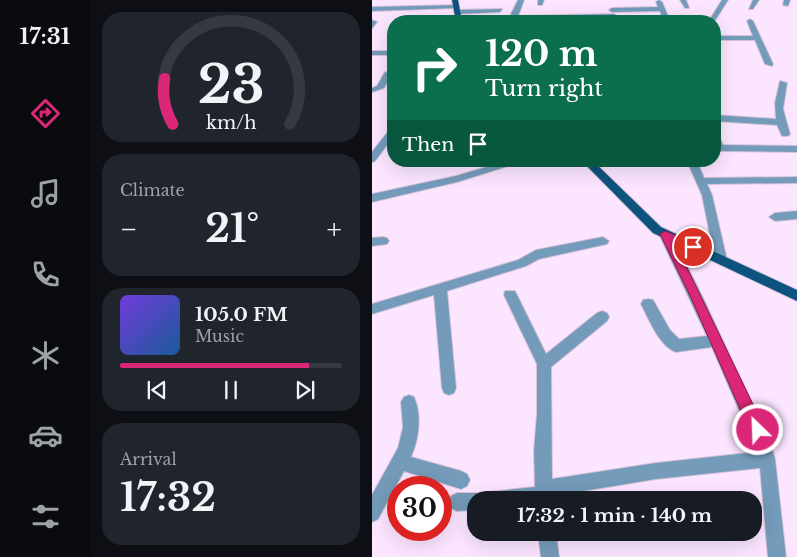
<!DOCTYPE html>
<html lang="en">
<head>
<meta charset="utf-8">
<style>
  body { margin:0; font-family:"Libre Baskerville",serif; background:#20242c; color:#f1f3f6; height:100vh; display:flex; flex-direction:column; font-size:19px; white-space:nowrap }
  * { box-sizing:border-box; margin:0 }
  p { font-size:16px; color:#9ea1a6 }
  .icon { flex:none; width:28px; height:28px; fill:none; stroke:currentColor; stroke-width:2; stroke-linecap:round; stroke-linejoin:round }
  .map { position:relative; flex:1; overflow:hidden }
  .side { display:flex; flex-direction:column; gap:12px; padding:12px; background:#0d0f14; width:282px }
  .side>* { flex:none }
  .top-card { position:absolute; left:15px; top:15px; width:334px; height:152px; border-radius:20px; box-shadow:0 5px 20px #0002; background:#0b6e4f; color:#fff; overflow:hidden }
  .speed { position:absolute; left:15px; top:476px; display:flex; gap:10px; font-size:25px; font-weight:700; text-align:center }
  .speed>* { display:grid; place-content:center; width:65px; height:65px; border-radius:50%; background:#171b24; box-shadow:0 5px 20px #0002; line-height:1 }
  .speed .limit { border:8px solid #d22; background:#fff; color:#111 }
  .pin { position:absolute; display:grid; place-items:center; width:42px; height:42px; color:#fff; margin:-21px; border:2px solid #fff; border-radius:50%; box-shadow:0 1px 5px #0007 }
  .me { position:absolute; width:55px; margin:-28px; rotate:336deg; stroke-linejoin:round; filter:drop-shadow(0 0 4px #0008) }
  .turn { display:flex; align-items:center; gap:18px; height:105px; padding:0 15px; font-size:22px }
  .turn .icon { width:65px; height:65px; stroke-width:2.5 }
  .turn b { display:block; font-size:35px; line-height:42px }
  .then { display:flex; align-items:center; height:48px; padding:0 15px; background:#0003; gap:10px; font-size:19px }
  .big { font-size:38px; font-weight:700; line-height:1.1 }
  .side .card { flex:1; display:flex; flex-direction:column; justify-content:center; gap:8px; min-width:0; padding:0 18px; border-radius:20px; background:#20242c }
  .side .dial { align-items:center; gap:0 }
  .dial svg { height:130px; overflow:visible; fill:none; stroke:#363941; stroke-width:7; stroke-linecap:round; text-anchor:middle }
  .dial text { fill:#f1f3f6; stroke:none }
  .song { display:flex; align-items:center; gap:15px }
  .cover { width:60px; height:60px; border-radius:8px; background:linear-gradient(135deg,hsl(260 70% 55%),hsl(210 70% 35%)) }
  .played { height:5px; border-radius:2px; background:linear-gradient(90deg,#db2777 85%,#363941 85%) }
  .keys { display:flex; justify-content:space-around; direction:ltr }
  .heat { display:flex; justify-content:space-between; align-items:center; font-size:28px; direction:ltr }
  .trip { position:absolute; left:95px; top:491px; width:295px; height:50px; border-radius:20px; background:#171b24; box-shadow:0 5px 20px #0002; font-weight:700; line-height:50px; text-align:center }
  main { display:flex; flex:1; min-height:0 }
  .tabs { display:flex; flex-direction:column; width:90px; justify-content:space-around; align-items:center; background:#090b0e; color:#9ea1a6 }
  .tabs .icon { width:35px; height:35px }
  .tabs .active { color:#db2777 }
  .tabs b { font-size:22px; color:#f1f3f6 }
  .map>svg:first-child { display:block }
</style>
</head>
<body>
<main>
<nav class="tabs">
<b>17:31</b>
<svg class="icon active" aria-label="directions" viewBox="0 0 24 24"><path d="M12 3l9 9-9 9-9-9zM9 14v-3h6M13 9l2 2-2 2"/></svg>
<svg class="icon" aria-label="music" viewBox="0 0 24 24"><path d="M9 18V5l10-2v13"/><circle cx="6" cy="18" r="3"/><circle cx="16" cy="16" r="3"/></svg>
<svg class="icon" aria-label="phone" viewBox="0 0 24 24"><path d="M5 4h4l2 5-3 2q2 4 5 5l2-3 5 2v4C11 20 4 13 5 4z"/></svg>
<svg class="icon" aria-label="climate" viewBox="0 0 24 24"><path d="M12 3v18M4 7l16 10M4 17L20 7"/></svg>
<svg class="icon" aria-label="car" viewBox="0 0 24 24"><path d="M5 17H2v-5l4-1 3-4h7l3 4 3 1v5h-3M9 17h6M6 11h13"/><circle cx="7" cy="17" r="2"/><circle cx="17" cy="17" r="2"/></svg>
<svg class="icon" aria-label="filters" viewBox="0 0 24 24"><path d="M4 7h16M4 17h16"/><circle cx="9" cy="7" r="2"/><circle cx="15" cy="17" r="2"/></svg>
</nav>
<section class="side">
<div class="card dial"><svg viewBox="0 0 100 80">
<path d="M14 69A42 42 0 1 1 86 69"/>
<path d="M14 69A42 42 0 0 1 9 41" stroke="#db2777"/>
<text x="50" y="56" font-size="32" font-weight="700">23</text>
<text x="50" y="72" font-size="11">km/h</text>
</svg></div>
<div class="card"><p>Climate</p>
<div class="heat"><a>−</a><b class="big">21°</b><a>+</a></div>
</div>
<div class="card">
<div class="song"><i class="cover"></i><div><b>105.0 FM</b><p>Music</p></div></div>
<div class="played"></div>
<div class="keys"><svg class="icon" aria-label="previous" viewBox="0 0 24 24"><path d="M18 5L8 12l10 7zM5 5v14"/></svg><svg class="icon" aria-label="pause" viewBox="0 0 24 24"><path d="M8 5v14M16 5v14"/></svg><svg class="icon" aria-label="next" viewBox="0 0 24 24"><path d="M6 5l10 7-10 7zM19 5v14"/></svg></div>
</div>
<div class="card"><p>Arrival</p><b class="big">17:32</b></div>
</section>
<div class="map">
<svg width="425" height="557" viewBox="0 0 425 557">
  <rect width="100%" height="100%" fill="#fbe5ff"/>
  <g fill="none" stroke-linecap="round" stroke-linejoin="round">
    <g stroke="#d6c2d9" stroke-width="2">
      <path id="minor" d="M146,0H152L146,16L242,14L245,16L242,18L144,21L141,19L139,14Z
        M166,0H172L170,5H166Z
        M287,0L290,2L298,21H292L288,11L240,12L237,10L240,8L286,7L284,2Z
        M308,0H314L317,8H313Z
        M350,0H356L342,22L337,21Z
        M381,0H387L381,9H377Z
        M412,0H418L416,6L411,5Z
        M86,5L84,8L0,11V7Z
        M130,9L128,12L85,14L82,12L85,10Z
        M378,19L381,21L401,64L400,66L393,64L383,40H342V36H381L375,21Z
        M0,20L5,22L0,28Z
        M0,51H21V55H0Z
        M13,72L20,74L12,88L0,92V88L5,86Z
        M408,81L415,83L411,109L418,134L416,136H410L405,125L342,121V115L404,119L403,103Z
        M21,128V137L3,161L0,162V152L18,129Z
        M342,132L345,133L351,145L425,146V152L348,151L342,146Z
        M135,161H152L85,182L0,202V194L84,176Z
        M315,161H325L332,178L425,177V183L335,184L340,195L355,260L349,265L343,260L330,195Z
        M425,211V219L403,221L397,217L403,213Z
        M293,230L299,234L331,298L398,442L403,459L414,557H396L388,468L284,479L181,496V500H104V510L85,511L79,508L76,502L79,496L85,493H106L163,487L162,451L165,414V364L132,295L133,291H143L174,354L225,313L230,311L235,313L237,317L235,321L179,367L180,479L284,463L385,452L340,347L304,352C287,346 277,319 269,304L271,300L276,299L281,300L298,330L307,339L335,336L287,234Z
        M11,237L15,238L17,241L15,244L0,246V238Z
        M231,237L237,241L235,244L167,259L154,266L75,291L84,388L82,393L77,395L72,393L70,388L62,295L0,314V304L146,260L164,250Z
        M37,395L42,397C50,415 47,439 39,457L89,471L95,474L98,480L95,486L89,489L32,471L6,519L0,522V495L26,448L31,427L29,402L32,397Z
        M166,532H184L187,557H169Z"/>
    </g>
    <g stroke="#d6c2d9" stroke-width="2">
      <path id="major" d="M80,0H86L90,21H84Z
        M210,161H221L289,227L425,290V301L281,233Z"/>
    </g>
    <use href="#minor" fill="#749bba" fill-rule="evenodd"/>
    <use href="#major" fill="#0e537e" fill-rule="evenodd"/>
  </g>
  <path fill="#db2777" stroke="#8e194d" d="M293,231L325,244L326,247L321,251L303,243L391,425L393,430L391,436L386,438L380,436L319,298L288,234Z"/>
</svg>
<div class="speed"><div class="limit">30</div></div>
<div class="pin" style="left:321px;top:247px;background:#d93025"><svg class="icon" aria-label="arrive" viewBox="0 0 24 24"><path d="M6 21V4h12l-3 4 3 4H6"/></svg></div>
<svg class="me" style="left:386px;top:430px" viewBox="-20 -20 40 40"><circle r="17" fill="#db2777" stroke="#fff" stroke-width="3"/><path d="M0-11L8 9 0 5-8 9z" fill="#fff"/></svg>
<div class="trip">17:32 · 1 min · 140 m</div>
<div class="top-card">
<div class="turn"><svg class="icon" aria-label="right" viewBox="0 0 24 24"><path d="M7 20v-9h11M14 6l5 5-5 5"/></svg><div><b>120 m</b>Turn right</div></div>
<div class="then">Then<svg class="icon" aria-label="arrive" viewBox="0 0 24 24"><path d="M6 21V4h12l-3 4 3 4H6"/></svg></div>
</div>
</div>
</main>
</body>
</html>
